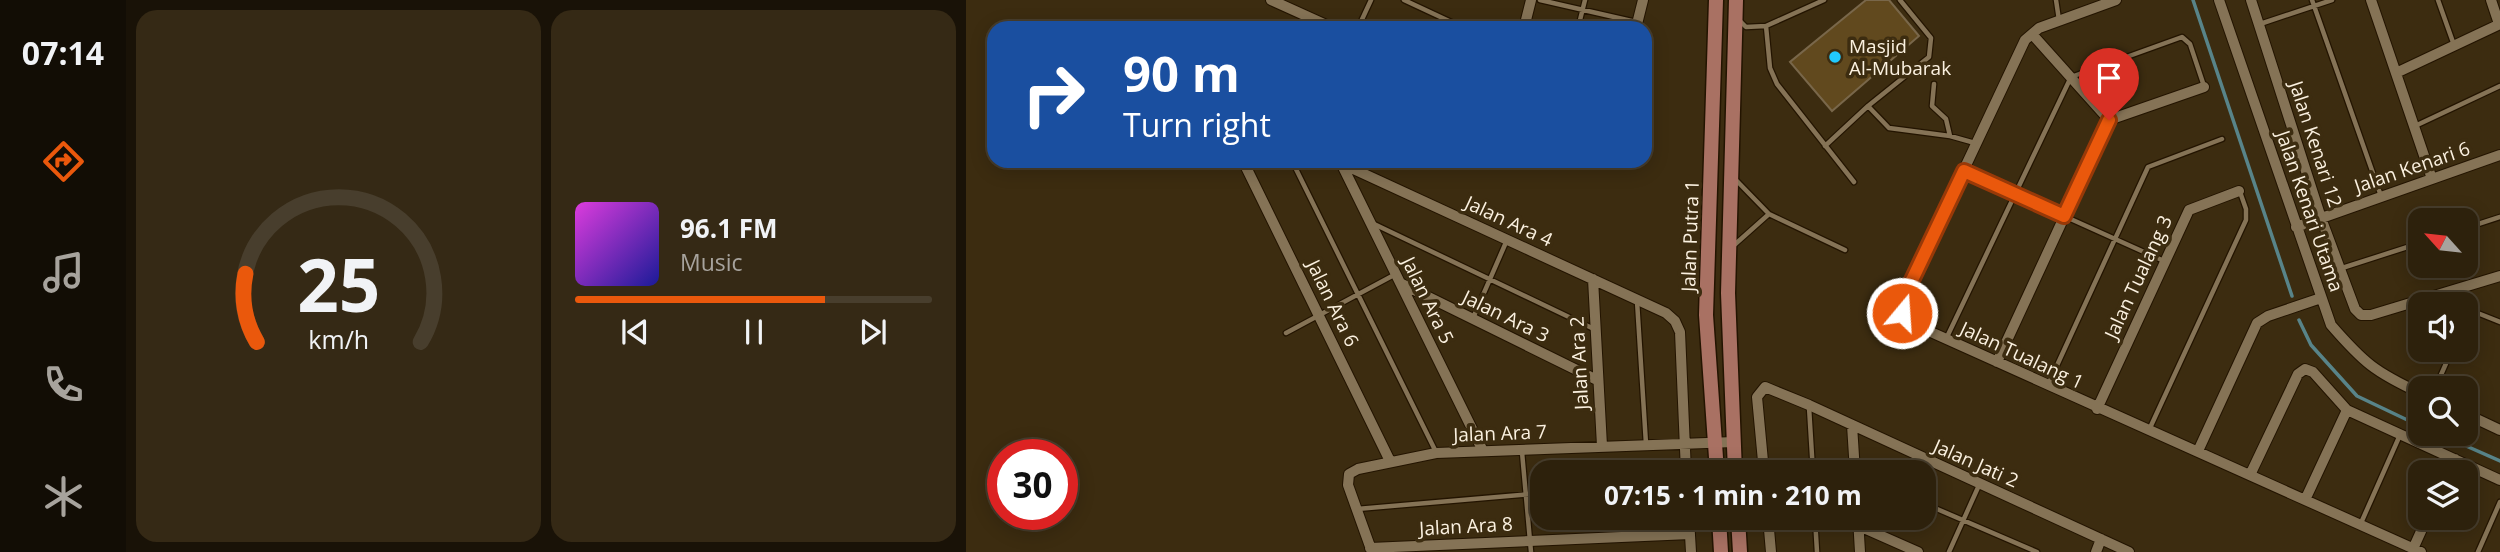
<!DOCTYPE html>
<html lang="en">
<head>
<meta charset="utf-8">
<style>
  body { margin:0; font-family:"Open Sans",sans-serif; background:#352915; color:#f1f3f6; height:100vh; display:flex; flex-direction:column; font-size:26px; white-space:nowrap }
  * { box-sizing:border-box; margin:0 }
  p { font-size:23px; color:#a7a39d }
  .icon { flex:none; width:38px; height:38px; fill:none; stroke:currentColor; stroke-width:2; stroke-linecap:round; stroke-linejoin:round }
  .map { position:relative; flex:1; overflow:hidden }
  .side { display:flex; flex-direction:column; gap:10px; padding:10px; background:#191207; width:840px }
  .side>* { flex:none }
  .guide { position:absolute; left:21px; top:21px; width:665px; height:147px; border-radius:21px; box-shadow:0 4px 18px #0003,0 0 0 2px #483e2d; background:#1a4fa0; color:#fff; overflow:hidden }
  .needle { width:46px; rotate:297deg }
  .tools { position:absolute; left:1442px; top:208px; display:grid; gap:14px }
  .tools a { display:grid; place-items:center; width:70px; height:70px; border-radius:14px; background:#2d210c; box-shadow:0 4px 18px #0003,0 0 0 2px #483e2d; font-size:35px }
  .speed { position:absolute; left:21px; top:439px; display:flex; gap:14px; font-size:35px; font-weight:700; text-align:center }
  .speed>* { display:grid; place-content:center; width:91px; height:91px; border-radius:50%; background:#2d210c; box-shadow:0 4px 18px #0003,0 0 0 2px #483e2d; line-height:1 }
  .speed .limit { border:10px solid #d22; background:#fff; color:#111 }
  .pin { position:absolute; display:grid; place-items:center; width:60px; height:60px; color:#fff; margin:-72px -30px; border-radius:50% 50% 50% 0; rotate:-45deg; box-shadow:0 0 7px #0007 }
  .pin .icon { rotate:45deg }
  .me { position:absolute; width:77px; margin:-38px; rotate:18deg; stroke-linejoin:round; filter:drop-shadow(0 0 5px #0008) }
  .turn { display:flex; align-items:center; gap:24px; height:147px; padding:0 21px; font-size:32px }
  .turn .icon { width:91px; height:91px; stroke-width:2.5 }
  .turn b { display:block; font-size:49px; line-height:60px }
  .side .tile { flex:1; display:flex; flex-direction:column; justify-content:center; gap:10px; min-width:0; padding:0 24px; border-radius:21px; background:#352915 }
  .side .dial { align-items:center; gap:0 }
  .dial svg { height:182px; overflow:visible; fill:none; stroke:#483e2d; stroke-width:7; stroke-linecap:round; text-anchor:middle }
  .dial text { fill:#f1f3f6; stroke:none }
  .song { display:flex; align-items:center; gap:21px }
  .cover { width:84px; height:84px; border-radius:10px; background:linear-gradient(135deg,hsl(300 70% 55%),hsl(240 70% 35%)) }
  .played { height:7px; border-radius:4px; background:linear-gradient(90deg,#ea580c 70%,#483e2d 70%) }
  .keys { display:flex; justify-content:space-around; direction:ltr }
  .side .tiles { flex:1; display:grid; gap:10px; grid-template-columns:repeat(2,1fr) }
  .trip { position:absolute; left:564px; top:460px; width:406px; height:70px; border-radius:21px; background:#2d210c; box-shadow:0 4px 18px #0003,0 0 0 2px #483e2d; font-weight:700; line-height:70px; text-align:center }
  main { display:flex; flex:1; min-height:0 }
  .tab-bar { display:flex; flex-direction:column; width:126px; justify-content:space-around; align-items:center; background:#120d05; color:#a7a39d }
  .tab-bar .icon { width:49px; height:49px }
  .tab-bar .active { color:#ea580c }
  .tab-bar b { font-size:32px; color:#f1f3f6 }
  .map>svg:first-child { display:block }
</style>
</head>
<body>
<main>
<nav class="tab-bar">
<b>07:14</b>
<svg class="icon active" aria-label="directions" viewBox="0 0 24 24"><path d="M12 3l9 9-9 9-9-9zM9 14v-3h6M13 9l2 2-2 2"/></svg>
<svg class="icon" aria-label="music" viewBox="0 0 24 24"><path d="M9 18V5l10-2v13"/><circle cx="6" cy="18" r="3"/><circle cx="16" cy="16" r="3"/></svg>
<svg class="icon" aria-label="phone" viewBox="0 0 24 24"><path d="M5 4h4l2 5-3 2q2 4 5 5l2-3 5 2v4C11 20 4 13 5 4z"/></svg>
<svg class="icon" aria-label="climate" viewBox="0 0 24 24"><path d="M12 3v18M4 7l16 10M4 17L20 7"/></svg>
</nav>
<section class="side">
<div class="tiles">
<div class="tile dial"><svg viewBox="0 0 100 80">
<path d="M14 69A42 42 0 1 1 86 69"/>
<path d="M14 69A42 42 0 0 1 9 39" stroke="#ea580c"/>
<text x="50" y="56" font-size="32" font-weight="700">25</text>
<text x="50" y="72" font-size="11">km/h</text>
</svg></div>
<div class="tile">
<div class="song"><i class="cover"></i><div><b>96.1 FM</b><p>Music</p></div></div>
<div class="played"></div>
<div class="keys"><svg class="icon" aria-label="previous" viewBox="0 0 24 24"><path d="M18 5L8 12l10 7zM5 5v14"/></svg><svg class="icon" aria-label="pause" viewBox="0 0 24 24"><path d="M8 5v14M16 5v14"/></svg><svg class="icon" aria-label="next" viewBox="0 0 24 24"><path d="M6 5l10 7-10 7zM19 5v14"/></svg></div>
</div>
</div>
</section>
<div class="map">
<svg width="1534" height="552" viewBox="0 0 1534 552">
  <rect width="100%" height="100%" fill="#3c2c10"/>
  <g fill="none" stroke-linecap="round" stroke-linejoin="round">
    <path stroke="#588489" stroke-width="3.5" d="M1227,0L1326,296
      M1333,320L1345,345L1391,396L1454,426
      M1473,434L1534,461"/>
  </g>
  <path fill="#61491e" stroke="#79674a" stroke-width="2" d="M900,0H923L953,36L866,111L824,62Z"/>
  <g fill="none" stroke-linecap="round" stroke-linejoin="round">
    <g stroke="#231400" stroke-width="7">
      <path id="service" d="M438,0L498,28
        M574,0L670,22
        M1090,0L1093,20
        M1346,0L1415,196
        M1472,0L1488,45
        M773,20L780,27L800,26L858,0
        M1294,24L1366,0
        M800,26L804,68L811,84L888,182
        M392,28L405,0
        M612,28L619,0
        M968,84L966,106L980,119L984,136
        M902,106L923,128L984,136L1009,143
        M1449,126L1534,86
        M859,146L902,106L963,57L965,38L934,0
        M326,161L470,452
        M998,171L1198,261
        M769,179L803,214
        M408,224L628,329
        M1500,228L1534,217
        M766,247L803,214L879,250
        M1373,269L1454,243
        M671,301L680,444
        M507,318L541,240
        M1500,320L1509,312L1534,322
        M320,333L428,275
        M980,339L1105,77L1216,37L1224,44L1238,86
        M1474,377L1486,350
        M1082,385L1182,167L1256,139
        M843,407L847,472
        M1183,430L1280,220V209L1274,192
        M556,452L565,552
        M957,503L1071,552
        M391,509L576,493
        M849,518L851,552
        M1395,523L1434,435
        M983,552L1014,483
        M1512,552L1534,502"/>
    </g>
    <g stroke="#231400" stroke-width="12">
      <path id="minor" d="M305,0L367,28
        M1150,0L1073,28L1059,40L937,299L936,313L947,324L1455,552
        M1253,0L1365,325C1398,363 1409,372 1454,393
        M1285,0L1355,218L1389,309L1395,315H1405L1534,276
        M1405,0L1466,179
        M1525,0L1533,24
        M558,28L565,0
        M670,28L677,0
        M1066,34L1143,120
        M1430,73L1534,24
        M277,161L424,461
        M370,161L700,313L709,321L714,332L720,472
        M375,163L517,451
        M1330,227L1534,155
        M627,279L636,446
        M434,283L631,380
        M1031,362L1143,120L1238,87
        M1131,409L1223,210L1273,191
        M1500,414L1534,430
        M886,425L889,472
        M1232,451L1291,323L1302,316L1355,298
        M798,472L791,397L799,387L843,405L1163,552
        M1482,472L1489,459
        M1284,475L1332,374L1339,369L1347,372L1381,410L1534,480
        M1339,500L1381,410
        M723,518L725,552
        M802,518L805,552
        M892,518L894,552
        M893,526L952,552
        M404,548L724,534
        M1447,549L1461,518
        M406,552L382,485L383,474L392,469L470,453L768,442
        M1130,552L1135,539"/>
    </g>
    <g stroke="#231400" stroke-width="17">
      <path id="secondary" d="M750,0L740,315L751,472
        M769,472L762,293L770,0
        M753,518L755,552
        M772,518L774,552"/>
    </g>
    <use href="#service" stroke="#857356" stroke-width="4.5"/>
    <use href="#minor" stroke="#857356" stroke-width="10"/>
    <use href="#secondary" stroke="#a97163" stroke-width="14"/>
  </g>
  <g fill="none" stroke-linecap="round" stroke-linejoin="round">
    <g stroke="#983908" stroke-width="18">
      <path id="route" d="M936,313L937,299L998,171L1098,216L1143,120"/>
    </g>
    <use href="#route" stroke="#ea580c" stroke-width="12"/>
  </g>
  <circle fill="#21c9fd" stroke="#3c2c10" stroke-width="2.5" cx="869" cy="57" r="7"/>
  <g text-anchor="middle" stroke-width="7" stroke-linejoin="round" paint-order="stroke">
    <g font-size="19" fill="#fbf1e0" stroke="#3c2c10" text-anchor="start">
      <text x="883" y="53">Masjid<tspan x="883" dy="22">Al-Mubarak</tspan></text>
    </g>
    <g font-size="19" fill="#fbf1e0" stroke="#3c2c10">
      <text transform="translate(1350 144) rotate(72)" y="7">Jalan Kenari 12</text>
      <text transform="translate(1446 167) rotate(-19)" y="7">Jalan Kenari 6</text>
      <text transform="translate(1344 211) rotate(71)" y="7">Jalan Kenari Utama</text>
      <text transform="translate(543 221) rotate(25)" y="7">Jalan Ara 4</text>
      <text transform="translate(724 236) rotate(-88)" y="7">Jalan Putra 1</text>
      <text transform="translate(1172 277) rotate(-65)" y="7">Jalan Tualang 3</text>
      <text transform="translate(462 300) rotate(64)" y="7">Jalan Ara 5</text>
      <text transform="translate(367 303) rotate(64)" y="7">Jalan Ara 6</text>
      <text transform="translate(540 316) rotate(26)" y="7">Jalan Ara 3</text>
      <text transform="translate(1056 355) rotate(25)" y="7">Jalan Tualang 1</text>
      <text transform="translate(613 363) rotate(-93)" y="7">Jalan Ara 2</text>
      <text transform="translate(534 433) rotate(-2)" y="7">Jalan Ara 7</text>
      <text transform="translate(1010 463) rotate(24)" y="7">Jalan Jati 2</text>
      <text transform="translate(500 526) rotate(-3)" y="7">Jalan Ara 8</text>
    </g>
  </g>
</svg>
<div class="tools">
<a><svg class="needle" viewBox="-14 -14 28 28"><path d="M0-13l5 13h-10z" fill="#e53935"/><path d="M0 13l5-13h-10z" fill="#a7a39d"/></svg></a>
<a><svg class="icon" aria-label="sound" viewBox="0 0 24 24"><path d="M4 9h4l5-4v14l-5-4H4zM17 9q2 3 0 6"/></svg></a>
<a><svg class="icon" aria-label="search" viewBox="0 0 24 24"><circle cx="10" cy="10" r="6"/><path d="M15 15l6 6"/></svg></a>
<a><svg class="icon" aria-label="layers" viewBox="0 0 24 24"><path d="M12 4l9 5-9 5-9-5zM3 14l9 5 9-5"/></svg></a>
</div>
<div class="speed"><div class="limit">30</div></div>
<div class="pin" style="left:1143px;top:120px;background:#d93025"><svg class="icon" aria-label="arrive" viewBox="0 0 24 24"><path d="M6 21V4h12l-3 4 3 4H6"/></svg></div>
<svg class="me" style="left:936px;top:313px" viewBox="-20 -20 40 40"><circle r="17" fill="#ea580c" stroke="#fff" stroke-width="3"/><path d="M0-11L8 9 0 5-8 9z" fill="#fff"/></svg>
<div class="trip">07:15 · 1 min · 210 m</div>
<div class="guide">
<div class="turn"><svg class="icon" aria-label="right" viewBox="0 0 24 24"><path d="M7 20v-9h11M14 6l5 5-5 5"/></svg><div><b>90 m</b>Turn right</div></div>
</div>
</div>
</main>
</body>
</html>
